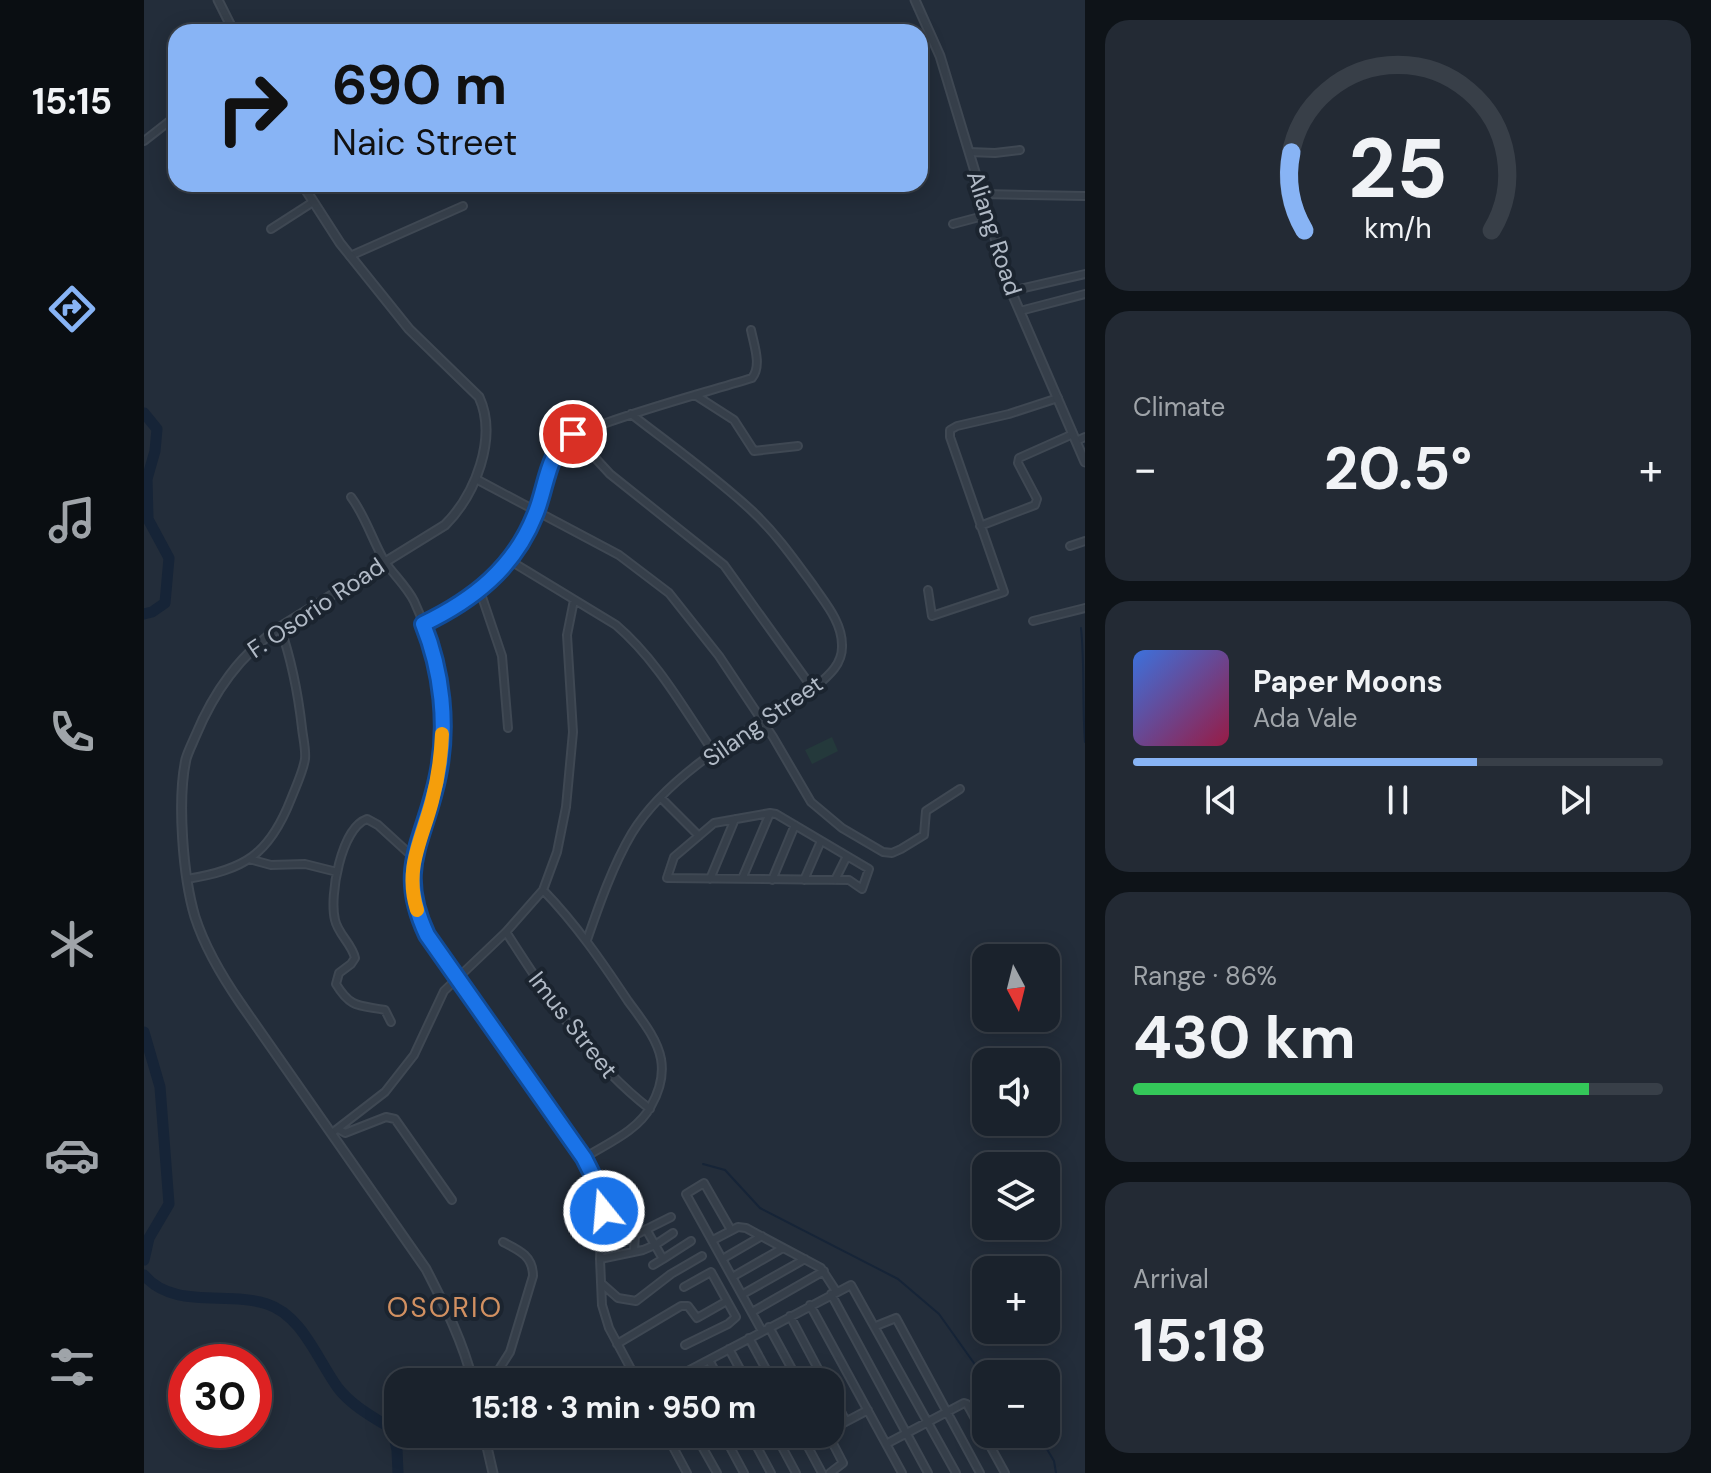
<!DOCTYPE html>
<html lang="en">
<head>
<meta charset="utf-8">
<style>
  body { margin:0; font-family:"DM Sans",sans-serif; background:#232a34; color:#f1f3f6; height:100vh; display:flex; flex-direction:column; font-size:30px; white-space:nowrap }
  * { box-sizing:border-box; margin:0 }
  p { font-size:26px; color:#9fa4a9 }
  .icon { flex:none; width:44px; height:44px; fill:none; stroke:currentColor; stroke-width:2; stroke-linecap:round; stroke-linejoin:round }
  .map { position:relative; flex:1; overflow:hidden }
  .sheet { display:flex; flex-direction:column; gap:20px; padding:20px; background:#0e1318; width:626px }
  .sheet>* { flex:none }
  .guide { position:absolute; left:24px; top:24px; width:760px; height:168px; border-radius:24px; box-shadow:0 4px 20px #0003,0 0 0 2px #383f48; background:#88b4f5; color:#111; overflow:hidden }
  .needle { width:52px; rotate:173deg }
  .tools { position:absolute; left:828px; top:944px; display:grid; gap:16px }
  .tools a { display:grid; place-items:center; width:88px; height:88px; border-radius:16px; background:#1a222c; box-shadow:0 4px 20px #0003,0 0 0 2px #383f48; font-size:40px }
  .speed { position:absolute; left:24px; top:1344px; display:flex; gap:16px; font-size:40px; font-weight:700; text-align:center }
  .speed>* { display:grid; place-content:center; width:104px; height:104px; border-radius:50%; background:#1a222c; box-shadow:0 4px 20px #0003,0 0 0 2px #383f48; line-height:1 }
  .speed .limit { border:12px solid #d22; background:#fff; color:#111 }
  .pin { position:absolute; display:grid; place-items:center; width:68px; height:68px; color:#fff; margin:-34px; border:4px solid #fff; border-radius:50%; box-shadow:0 2px 8px #0007 }
  .me { position:absolute; width:88px; margin:-44px; rotate:343deg; stroke-linejoin:round; filter:drop-shadow(0 0 6px #0008) }
  .turn { display:flex; align-items:center; gap:28px; height:168px; padding:0 32px; font-size:36px }
  .turn .icon { width:104px; height:104px; stroke-width:2.5 }
  .turn b { display:block; font-size:56px; line-height:68px }
  .big { font-size:60px; font-weight:700; line-height:1.1 }
  .sheet .card { flex:1; display:flex; flex-direction:column; justify-content:center; gap:12px; min-width:0; padding:0 28px; border-radius:24px; background:#232a34 }
  .sheet .dial { align-items:center; gap:0 }
  .dial svg { height:208px; overflow:visible; fill:none; stroke:#383f48; stroke-width:7; stroke-linecap:round; text-anchor:middle }
  .dial text { fill:#f1f3f6; stroke:none }
  .song { display:flex; align-items:center; gap:24px }
  .cover { width:96px; height:96px; border-radius:12px; background:linear-gradient(135deg,hsl(220 70% 55%),hsl(340 70% 35%)) }
  .played { height:8px; border-radius:4px; background:linear-gradient(90deg,#88b4f5 65%,#383f48 65%) }
  .keys { display:flex; justify-content:space-around; direction:ltr }
  .heat { display:flex; justify-content:space-between; align-items:center; font-size:44px; direction:ltr }
  .charge { height:12px; border-radius:6px; background:linear-gradient(90deg,#34c759 86%,#383f48 0) }
  .trip { position:absolute; left:240px; top:1368px; width:460px; height:80px; border-radius:24px; background:#1a222c; box-shadow:0 4px 20px #0003,0 0 0 2px #383f48; font-weight:700; line-height:80px; text-align:center }
  main { display:flex; flex:1; min-height:0 }
  .dock { display:flex; flex-direction:column; width:144px; justify-content:space-around; align-items:center; background:#0a0e12; color:#9fa4a9 }
  .dock .icon { width:56px; height:56px }
  .dock .selected { color:#88b4f5 }
  .dock b { font-size:36px; color:#f1f3f6 }
  .map>svg:first-child { display:block }
</style>
</head>
<body>
<main>
<nav class="dock">
<b>15:15</b>
<svg class="icon selected" aria-label="directions" viewBox="0 0 24 24"><path d="M12 3l9 9-9 9-9-9zM9 14v-3h6M13 9l2 2-2 2"/></svg>
<svg class="icon" aria-label="music" viewBox="0 0 24 24"><path d="M9 18V5l10-2v13"/><circle cx="6" cy="18" r="3"/><circle cx="16" cy="16" r="3"/></svg>
<svg class="icon" aria-label="phone" viewBox="0 0 24 24"><path d="M5 4h4l2 5-3 2q2 4 5 5l2-3 5 2v4C11 20 4 13 5 4z"/></svg>
<svg class="icon" aria-label="climate" viewBox="0 0 24 24"><path d="M12 3v18M4 7l16 10M4 17L20 7"/></svg>
<svg class="icon" aria-label="car" viewBox="0 0 24 24"><path d="M5 17H2v-5l4-1 3-4h7l3 4 3 1v5h-3M9 17h6M6 11h13"/><circle cx="7" cy="17" r="2"/><circle cx="17" cy="17" r="2"/></svg>
<svg class="icon" aria-label="filters" viewBox="0 0 24 24"><path d="M4 7h16M4 17h16"/><circle cx="9" cy="7" r="2"/><circle cx="15" cy="17" r="2"/></svg>
</nav>
<div class="map">
<svg width="941" height="1473" viewBox="0 0 941 1473">
  <rect width="100%" height="100%" fill="#232d3a"/>
  <path fill="#24393b" d="M688,737L694,751L668,764L661,750Z"/>
  <g fill="none" stroke-linecap="round" stroke-linejoin="round">
    <path stroke="#162437" stroke-width="2" d="M937,628C941,665 938,704 941,742
      M559,1164L581,1170L616,1208L754,1279L795,1314L842,1380
      M894,1434L910,1461L912,1473"/>
    <path stroke="#162437" stroke-width="11" d="M0,413L13,429L11,451L3,479L4,519L25,558L21,603L8,612L0,614
      M0,1032L16,1087L25,1204L5,1238L0,1260
      M0,1275C29,1310 84,1291 123,1304C158,1315 174,1361 194,1388C208,1406 229,1417 248,1429L253,1450L254,1473"/>
    <g stroke="#3f4853" stroke-width="10">
      <path id="minor" d="M0,141L32,116
        M825,152L851,153L876,150
        M837,194L941,196
        M809,224L843,215
        M127,229L169,202
        M206,256L319,206
        M867,291L941,274
        M876,311L941,294
        M551,395L590,420L610,451L654,446
        M429,434L466,474L580,565L669,689
        M932,441L941,437
        M332,479L475,555L525,593L575,656L629,737L667,802L698,828L739,852L748,853L757,849L780,835L782,811L816,789
        M207,497C222,517 228,540 241,562C250,575 263,587 270,601C295,653 303,712 295,769C286,838 248,862 283,935L440,1158L459,1201L456,1259L458,1305L465,1328L494,1382
        M836,526L891,505L893,499L874,463L875,458L929,434
        M926,546L941,541
        M365,560L472,625C513,660 540,709 570,753
        M784,590L788,616L860,592L806,437V430L813,426L865,414L914,398
        M336,591L358,656L364,728
        M889,621L941,608
        M279,624C328,600 374,565 393,511C400,490 402,458 418,443C430,431 447,428 462,423C510,406 559,393 608,378C618,366 610,345 607,330
        M517,798L555,836
        M626,813L632,814L725,869L718,889L705,880L523,878L530,857L570,823Z
        M105,859L127,865L161,864L193,872
        M43,879C100,870 125,855 147,799C152,786 159,772 161,759C162,749 159,738 158,728C154,693 148,661 136,627
        M566,879L591,819
        M598,879L626,813
        M628,880L651,825
        M660,880L677,841
        M691,880L703,856
        M399,890C432,924 458,962 484,1001C497,1019 513,1038 517,1059C520,1076 515,1092 507,1106C494,1131 462,1144 440,1158
        M362,932C403,996 445,1062 506,1109
        M443,940C455,905 469,865 488,833C527,770 608,728 669,689C683,677 699,665 698,645C698,622 681,603 669,585C650,559 631,532 607,510C569,475 527,445 487,414
        M247,1022L241,1010C216,1005 207,1009 192,984L195,973L207,964L211,958C208,944 194,934 191,920C185,896 197,828 223,819L234,825L269,857
        M194,1129L201,1133L242,1117L251,1119L308,1200
        M188,1133L241,1092L270,1055L300,991L362,932L399,890L413,852L422,807L429,732L423,635L430,600
        M458,1221L477,1223L495,1214
        M587,1230L560,1183L542,1194L618,1331
        M529,1233L511,1245L519,1259L547,1241
        M569,1240L594,1227L602,1228L677,1268L692,1291
        M490,1250L491,1235L527,1217
        M580,1258L618,1236
        M456,1259L499,1250L511,1245L502,1229
        M509,1265L519,1259
        M590,1276L639,1248
        M457,1283L474,1298L492,1301L527,1274L558,1256
        M540,1287L567,1272L592,1317L584,1324L541,1345
        M599,1294L661,1259
        M687,1294L784,1473
        M666,1305L758,1473
        M608,1312L680,1271
        M646,1316L681,1382
        M732,1326L752,1318L836,1473
        M625,1327L655,1382
        M605,1338L629,1382
        M473,1344L537,1306H544L553,1318L583,1301
        M585,1349L603,1382
        M565,1360L577,1382
        M545,1371L551,1382
        M347,1382L366,1352L389,1276C389,1256 375,1250 359,1242
        M523,1382L707,1285L812,1473
        M686,1391L702,1421
        M686,1430L724,1410
        M522,1434L543,1473
        M551,1434L573,1473
        M579,1434L600,1473
        M606,1434L627,1473
        M631,1434L652,1473
        M657,1434L678,1473
        M684,1434L699,1463L686,1473
        M742,1444L820,1403L823,1404L861,1473"/>
    </g>
    <g stroke="#3f4853" stroke-width="11">
      <path id="tertiary" d="M74,0L90,32
        M771,0L796,56L867,291L941,462
        M158,184L196,243L265,329L335,397C354,438 331,495 301,525L136,627C96,655 70,691 51,737C48,744 44,752 42,759C33,800 39,877 51,917C61,948 79,978 97,1004L282,1269C301,1306 319,1342 329,1382
        M340,1434L349,1473"/>
    </g>
    <use href="#minor" stroke="#363f4a" stroke-width="6"/>
    <use href="#tertiary" stroke="#363f4a" stroke-width="7"/>
  </g>
  <g fill="none" stroke-linecap="round" stroke-linejoin="round">
    <g stroke="#114b97" stroke-width="20">
      <path id="route" d="M429,434C402,453 403,487 391,515C370,568 329,600 279,624C298,671 304,726 294,775C281,841 251,867 283,935L440,1158L456,1190L460,1211"/>
    </g>
    <use href="#route" stroke="#1a73e8" stroke-width="14"/>
    <path stroke="#f59e0b" stroke-width="14" d="M273,910C260,868 278,840 288,801C294,779 297,757 298,734"/>
  </g>
  <g text-anchor="middle" stroke-width="8" stroke-linejoin="round" paint-order="stroke">
    <g font-size="24" fill="#b1bac6" stroke="#1b242f">
      <text transform="translate(850 233) rotate(72)" y="8">Aliang Road</text>
      <text transform="translate(172 608) rotate(-34)" y="8">F. Osorio Road</text>
      <text transform="translate(619 721) rotate(-35)" y="8">Silang Street</text>
      <text transform="translate(429 1025) rotate(52)" y="8">Imus Street</text>
    </g>
    <g font-size="28" letter-spacing="2" fill="#d19061" stroke="#1b242f">
      <text x="301" y="1317">OSORIO</text>
    </g>
  </g>
</svg>
<div class="tools">
<a><svg class="needle" viewBox="-14 -14 28 28"><path d="M0-13l5 13h-10z" fill="#e53935"/><path d="M0 13l5-13h-10z" fill="#9fa4a9"/></svg></a>
<a><svg class="icon" aria-label="sound" viewBox="0 0 24 24"><path d="M4 9h4l5-4v14l-5-4H4zM17 9q2 3 0 6"/></svg></a>
<a><svg class="icon" aria-label="layers" viewBox="0 0 24 24"><path d="M12 4l9 5-9 5-9-5zM3 14l9 5 9-5"/></svg></a>
<a>+</a>
<a>−</a>
</div>
<div class="speed"><div class="limit">30</div></div>
<div class="pin" style="left:429px;top:434px;background:#d93025"><svg class="icon" aria-label="arrive" viewBox="0 0 24 24"><path d="M6 21V4h12l-3 4 3 4H6"/></svg></div>
<svg class="me" style="left:460px;top:1211px" viewBox="-20 -20 40 40"><circle r="17" fill="#1a73e8" stroke="#fff" stroke-width="3"/><path d="M0-11L8 9 0 5-8 9z" fill="#fff"/></svg>
<div class="trip">15:18 · 3 min · 950 m</div>
<div class="guide">
<div class="turn"><svg class="icon" aria-label="right" viewBox="0 0 24 24"><path d="M7 20v-9h11M14 6l5 5-5 5"/></svg><div><b>690 m</b>Naic Street</div></div>
</div>
</div>
<section class="sheet">
<div class="card dial"><svg viewBox="0 0 100 80">
<path d="M14 69A42 42 0 1 1 86 69"/>
<path d="M14 69A42 42 0 0 1 9 39" stroke="#88b4f5"/>
<text x="50" y="56" font-size="32" font-weight="700">25</text>
<text x="50" y="72" font-size="11">km/h</text>
</svg></div>
<div class="card"><p>Climate</p>
<div class="heat"><a>−</a><b class="big">20.5°</b><a>+</a></div>
</div>
<div class="card">
<div class="song"><i class="cover"></i><div><b>Paper Moons</b><p>Ada Vale</p></div></div>
<div class="played"></div>
<div class="keys"><svg class="icon" aria-label="previous" viewBox="0 0 24 24"><path d="M18 5L8 12l10 7zM5 5v14"/></svg><svg class="icon" aria-label="pause" viewBox="0 0 24 24"><path d="M8 5v14M16 5v14"/></svg><svg class="icon" aria-label="next" viewBox="0 0 24 24"><path d="M6 5l10 7-10 7zM19 5v14"/></svg></div>
</div>
<div class="card"><p>Range · 86%</p><b class="big">430 km</b><div class="charge"></div></div>
<div class="card"><p>Arrival</p><b class="big">15:18</b></div>
</section>
</main>
</body>
</html>
